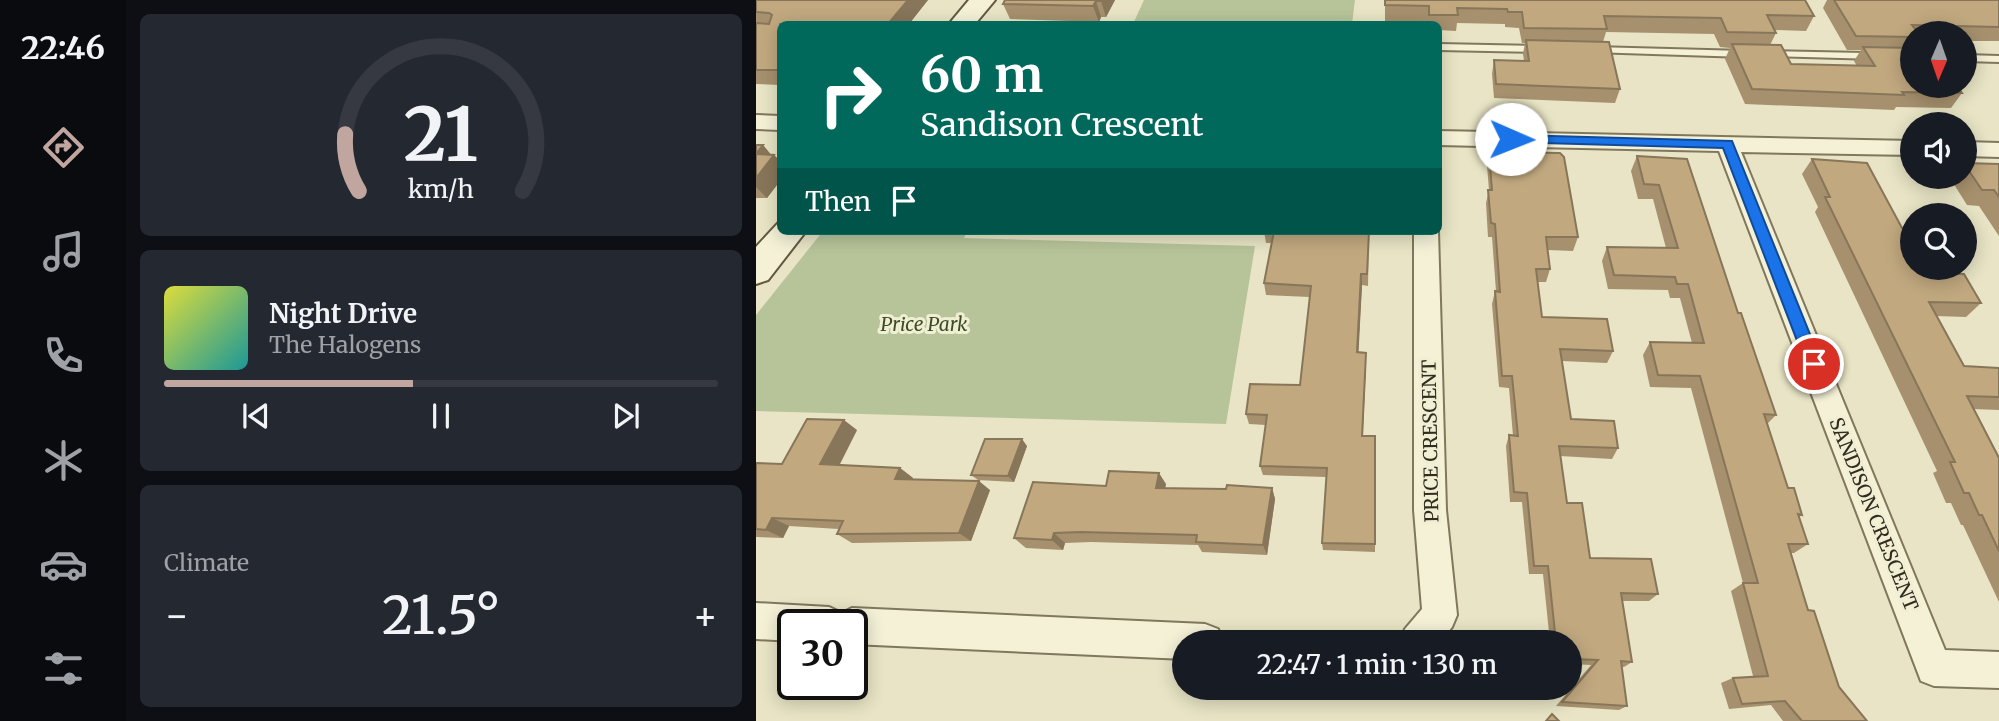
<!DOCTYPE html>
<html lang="en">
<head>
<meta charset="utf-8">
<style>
  body { margin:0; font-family:Merriweather,serif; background:#242831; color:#f1f3f6; height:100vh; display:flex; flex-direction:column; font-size:26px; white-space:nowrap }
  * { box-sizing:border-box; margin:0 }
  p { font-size:23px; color:#9ea1a6 }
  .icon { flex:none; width:38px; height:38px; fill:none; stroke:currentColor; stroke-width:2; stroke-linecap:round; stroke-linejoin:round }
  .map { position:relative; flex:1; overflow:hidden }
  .sheet { display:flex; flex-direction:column; gap:14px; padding:14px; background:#0d0f14; width:630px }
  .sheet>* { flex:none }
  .guide { position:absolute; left:21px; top:21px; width:665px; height:214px; border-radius:10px; box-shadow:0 4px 18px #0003; background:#00695c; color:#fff; overflow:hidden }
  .needle { width:46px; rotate:182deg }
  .controls { position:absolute; left:1144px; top:21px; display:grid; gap:14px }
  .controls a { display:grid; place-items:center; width:77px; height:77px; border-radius:50%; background:#171b24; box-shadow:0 4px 18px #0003; font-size:35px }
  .speed { position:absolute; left:21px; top:609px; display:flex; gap:14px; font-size:35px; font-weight:700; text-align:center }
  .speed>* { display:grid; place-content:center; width:91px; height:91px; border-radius:50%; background:#171b24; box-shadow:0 4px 18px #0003; line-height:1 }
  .speed .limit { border:4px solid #111; border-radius:10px; background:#fff; color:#111 }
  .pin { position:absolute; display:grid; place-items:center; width:60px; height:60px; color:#fff; margin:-30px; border:4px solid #fff; border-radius:50%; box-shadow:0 2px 7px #0007 }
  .me { position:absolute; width:77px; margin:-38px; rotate:91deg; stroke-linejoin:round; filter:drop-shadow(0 0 5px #0008) }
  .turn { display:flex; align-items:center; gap:24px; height:147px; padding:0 28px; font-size:32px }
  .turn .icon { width:91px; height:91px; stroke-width:2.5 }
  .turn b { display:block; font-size:49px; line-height:60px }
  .then { display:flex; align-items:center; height:66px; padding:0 28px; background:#0003; gap:14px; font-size:26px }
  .big { font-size:52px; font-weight:600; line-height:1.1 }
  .sheet .tile { flex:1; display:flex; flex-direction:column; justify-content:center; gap:10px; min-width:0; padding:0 24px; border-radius:10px; background:#242831 }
  .sheet .dial { align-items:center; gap:0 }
  .dial svg { height:182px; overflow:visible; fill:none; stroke:#363941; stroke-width:7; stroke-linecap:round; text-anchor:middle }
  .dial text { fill:#f1f3f6; stroke:none }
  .song { display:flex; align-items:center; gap:21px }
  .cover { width:84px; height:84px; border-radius:10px; background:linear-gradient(135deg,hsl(60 70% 55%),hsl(180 70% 35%)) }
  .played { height:7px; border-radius:4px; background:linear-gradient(90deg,#c1a59f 45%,#363941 45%) }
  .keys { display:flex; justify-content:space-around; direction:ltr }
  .heat { display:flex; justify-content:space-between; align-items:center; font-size:38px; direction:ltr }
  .trip { position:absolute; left:416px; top:630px; width:410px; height:70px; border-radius:35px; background:#171b24; box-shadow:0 4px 18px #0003; font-weight:600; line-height:70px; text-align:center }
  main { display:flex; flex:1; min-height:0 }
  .menu { display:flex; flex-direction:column; width:126px; justify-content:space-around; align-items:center; background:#090b0e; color:#9ea1a6 }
  .menu .icon { width:49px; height:49px }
  .menu .selected { color:#c1a59f }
  .menu b { font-size:32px; color:#f1f3f6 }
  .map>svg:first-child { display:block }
</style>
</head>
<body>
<main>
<nav class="menu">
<b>22:46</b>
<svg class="icon selected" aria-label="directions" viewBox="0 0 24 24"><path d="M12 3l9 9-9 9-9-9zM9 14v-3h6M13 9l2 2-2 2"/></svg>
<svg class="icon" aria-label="music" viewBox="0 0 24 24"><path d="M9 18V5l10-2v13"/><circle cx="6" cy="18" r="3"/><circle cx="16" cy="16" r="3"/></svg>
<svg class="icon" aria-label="phone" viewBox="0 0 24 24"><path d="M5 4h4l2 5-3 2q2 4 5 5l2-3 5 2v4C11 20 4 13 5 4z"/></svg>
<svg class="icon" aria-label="climate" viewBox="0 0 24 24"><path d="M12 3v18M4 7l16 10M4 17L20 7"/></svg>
<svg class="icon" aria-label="car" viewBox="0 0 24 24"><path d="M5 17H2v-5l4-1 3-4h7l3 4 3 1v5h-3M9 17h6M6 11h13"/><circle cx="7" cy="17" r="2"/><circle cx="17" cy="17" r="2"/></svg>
<svg class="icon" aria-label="filters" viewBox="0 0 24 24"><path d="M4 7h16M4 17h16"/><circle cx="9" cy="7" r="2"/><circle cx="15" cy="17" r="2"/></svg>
</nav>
<section class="sheet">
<div class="tile dial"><svg viewBox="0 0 100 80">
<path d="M14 69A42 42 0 1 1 86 69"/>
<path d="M14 69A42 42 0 0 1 8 44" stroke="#c1a59f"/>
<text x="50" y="56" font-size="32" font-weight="700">21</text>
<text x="50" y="72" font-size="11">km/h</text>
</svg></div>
<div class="tile">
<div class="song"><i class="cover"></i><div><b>Night Drive</b><p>The Halogens</p></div></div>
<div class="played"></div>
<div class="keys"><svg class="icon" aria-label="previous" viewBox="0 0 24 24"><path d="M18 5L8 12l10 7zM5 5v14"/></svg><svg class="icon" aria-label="pause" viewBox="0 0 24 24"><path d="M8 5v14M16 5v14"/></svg><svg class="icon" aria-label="next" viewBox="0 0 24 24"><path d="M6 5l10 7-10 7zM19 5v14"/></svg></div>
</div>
<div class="tile"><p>Climate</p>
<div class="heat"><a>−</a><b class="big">21.5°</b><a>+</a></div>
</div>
</section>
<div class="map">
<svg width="1243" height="721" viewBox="0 0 1243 721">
  <rect width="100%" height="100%" fill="#e8e4c5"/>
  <path fill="#b7c49a" d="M388,0H599L596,24H377Z
    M67,231H211L208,238L499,246L470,424L0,411V315Z"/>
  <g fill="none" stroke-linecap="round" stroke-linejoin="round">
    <g stroke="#80775d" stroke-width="4">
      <path id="lane" d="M682,44L786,46L791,49L786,52L682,50Z
        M838,47L989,51L994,54L989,57L835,52L833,50Z
        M1013,51L1157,54V60L1010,56V52Z
        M1209,55L1243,56V62L1209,61Z"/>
    </g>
    <g stroke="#80775d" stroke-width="4">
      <path id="street" d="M0,115L24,116V130L0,129Z
        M682,131L1157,141V155L985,152L1189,650L1243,652V688L1178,686L1165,681L963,151L682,145Z
        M1209,142L1243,143V157L1209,156Z
        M658,231H682L690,510L701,615L696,627L684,642H644L649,629L666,609L658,510Z
        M0,603L73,607L86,613L96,608L449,624L462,629L467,642H429V659L96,644V625H37V641L0,639Z"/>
    </g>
    <g stroke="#625840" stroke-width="4">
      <path id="secondary" d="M213,0H239L219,24H193Z
        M24,221V231H50L12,280L0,284V247Z"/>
    </g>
    <use href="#lane" fill="#f4f1d7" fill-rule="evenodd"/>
    <use href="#street" fill="#f4f1d7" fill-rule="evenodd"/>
    <use href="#secondary" fill="#f4f1d7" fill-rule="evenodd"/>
  </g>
  <path fill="#a6906d" d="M0,0H172L153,24H24V85L0,84Z
    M249,0H359L350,17H345L343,22L254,19L247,4Z
    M629,0L1058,16L1050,31L1019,30L1020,33L1014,45L1035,64L1101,66L1098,61L1105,50H1091L1067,8L1071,0H1243V41H1209V33H1157V86L1206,93L1195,108L1140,107L1138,110L989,104L969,59L974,48L964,47L958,34L850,32L847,42L864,89L859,103L738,98L736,74L738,60L768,61L767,54L769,43H766L763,28L749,27V24L701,23L700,31L682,30V24H672V21H629Z
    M0,145H7L15,155H18L24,161V181L11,198H0Z
    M733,152L822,237L817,251L792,250L794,269L790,282H782L786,317L857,351L851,363L806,361L815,419L862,448L856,459L804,456L811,503L834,558L902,594L893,601H866L876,662L868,667H865L871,706L863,710L800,706L835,665L814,664V642H794L787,574H773L766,502H754L750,446L753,435L757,436L753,388L743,387L736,304L739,291H740L736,237H732L730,203L733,190L731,166Z
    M881,156L931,159L982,313L1020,415L1011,424L1032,488L1046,515L1043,517L1052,544L1038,553H1035L1052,610L1083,687L1111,721H1027L1015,705L973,709L965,683L977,678L997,676L975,591L987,583L935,388L894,387L887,355L894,342L936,343L924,298H914L912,290L852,289L846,261L851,247L910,248L897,199H882L875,171Z
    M1056,159L1146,228L1190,273L1225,303L1210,317L1180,316L1208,366L1243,397V410L1217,409L1243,458V602L1207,525H1205L1195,503H1190L1177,473L1181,471L1059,212L1062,207L1046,174Z
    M1209,163L1243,164V236L1223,206L1211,205L1194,178L1196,177H1209Z
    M508,231H613L612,286L606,285L602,352L610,363L607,436H619V552L567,550L566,543L570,477L507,475L504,466L510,425L493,424L490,414L544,385L554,297L510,295L508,283L516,243H510Z
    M101,430L83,465L144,468L157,478L156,479L234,490L215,541L96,543L81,534L83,529L33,526L27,538L0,537V463L26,464Z
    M271,446L258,482L222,480L215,475Z
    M410,484L409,488L470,489L516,488L519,499L511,555L446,552L442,545L335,542L309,543L307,550L270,548L258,538L350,486Z"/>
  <path fill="#877659" d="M152,0H172L153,24H132Z
    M345,0H359L350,17L345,1Z
    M340,1L345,17L343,22L337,6Z
    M7,145L17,157L18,155L24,161V181L11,198L0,187V155Z
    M605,274L606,285L602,363L601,352Z
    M610,353V363L606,446V436Z
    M88,420L101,430L79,474L64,464Z
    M266,439L271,446L258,482L252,476Z
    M144,468L157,478L152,488L139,479Z
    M403,473L410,484L407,499L400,488Z
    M223,481L234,490L215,541L203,533Z
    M516,488L519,499L511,555L507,545Z
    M16,518L33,526L27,538L10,530Z
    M298,533L309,543L307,550L296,540Z"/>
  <path fill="#c1a87f" stroke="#877659" stroke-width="2" d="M0,0H152L132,24H24V70H0V23L13,24L16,15L13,13L0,12Z
    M249,0H345V1H340L337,6L247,4Z
    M629,0H1049L1058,16L1011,15L1020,33L971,32L965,18L848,16L851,29L768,28L766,12H752L751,9L701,8L702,15H673V6L629,5Z
    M1078,0H1243V27L1156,25L1162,33H1157V37L1100,36Z
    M770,40L853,42L864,89L740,84L738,60L773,61Z
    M976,44L1025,45L1035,64L1119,66L1107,47L1157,48V86H1201L1206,93L1146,92L1148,95L996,89Z
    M0,145H7L0,154Z
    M733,152L804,153L808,157L822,237H790L794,269H780L786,317L851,319L857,351L804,349L815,419L858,421L862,448L803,446L811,503H826L834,558L895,559L902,594L865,593L876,662L865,661L871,706L806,702L842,660L814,659V642H800L792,566H778L771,493L758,492L753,435L762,436L756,376H746L739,291L744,292L739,224L735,223L732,190H736Z
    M0,154L18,155L0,178Z
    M881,156L931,159L982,313H985L1020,415L1008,414L1032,488H1038L1046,515L1042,514L1052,544H1032L1052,610L1058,611L1083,687L1111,721H1046L1029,701L986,704L977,678L1012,676L987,583H1002L944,376L902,375L894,342L948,343L932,284H921L919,277L858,275L851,247L922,248L903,185L888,184Z
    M1056,159L1111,163L1146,228H1157V268H1187L1190,273L1208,274L1225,303L1173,302L1208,366L1243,368V397L1211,396L1243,458V551L1226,515H1223L1213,493H1208L1194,462H1199L1069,197H1074Z
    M1209,163L1243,164V197L1238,190H1226L1209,165Z
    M518,231H613L611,274H605L601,352L610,353L606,436H619V544L566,543L571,468L504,466L511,415L490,414L494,384L544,385L555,286L508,283Z
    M51,419L88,420L64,464L144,468L139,479L223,481L203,533L81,534L87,521L16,518L10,530L0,529V463L26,464Z
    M229,439H266L252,476L215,475Z
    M353,471L403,473L400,488L470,489L471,485L516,488L507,545L440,542L441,535L325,532L298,533L296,540L258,538L277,482L350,486Z
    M796,714L803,721H790Z"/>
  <path fill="#1a73e8" stroke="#114b97" stroke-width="2" d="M755,135L976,141L1066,364L1064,369H1053L1050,364L967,148L751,142V137Z"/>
  <g text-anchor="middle" stroke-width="6" stroke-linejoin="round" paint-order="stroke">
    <g font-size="19" font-style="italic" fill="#3c4c28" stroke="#f0eed3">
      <text x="168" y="331">Price Park</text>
    </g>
    <g font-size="19" fill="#322c1f" stroke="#f0eed3">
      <text transform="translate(674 441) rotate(-91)" y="7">PRICE CRESCENT</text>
      <text transform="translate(1118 514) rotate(68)" y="7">SANDISON CRESCENT</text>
    </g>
  </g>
</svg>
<div class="controls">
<a><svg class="needle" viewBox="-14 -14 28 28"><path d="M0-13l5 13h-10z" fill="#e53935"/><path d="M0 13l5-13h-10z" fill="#9ea1a6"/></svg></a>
<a><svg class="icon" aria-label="sound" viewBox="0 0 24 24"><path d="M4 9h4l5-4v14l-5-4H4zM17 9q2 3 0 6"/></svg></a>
<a><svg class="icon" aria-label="search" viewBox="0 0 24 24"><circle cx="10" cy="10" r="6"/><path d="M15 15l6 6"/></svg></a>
</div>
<div class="speed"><div class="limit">30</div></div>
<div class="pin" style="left:1058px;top:364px;background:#d93025"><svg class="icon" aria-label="arrive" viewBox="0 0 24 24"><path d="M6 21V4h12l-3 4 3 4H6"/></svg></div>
<svg class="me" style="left:755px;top:139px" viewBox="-20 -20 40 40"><circle r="19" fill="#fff"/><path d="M0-13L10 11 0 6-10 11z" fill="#1a73e8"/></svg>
<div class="trip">22:47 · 1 min · 130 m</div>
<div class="guide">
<div class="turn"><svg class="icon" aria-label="right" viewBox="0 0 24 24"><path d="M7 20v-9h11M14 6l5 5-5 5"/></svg><div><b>60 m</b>Sandison Crescent</div></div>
<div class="then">Then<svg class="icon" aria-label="arrive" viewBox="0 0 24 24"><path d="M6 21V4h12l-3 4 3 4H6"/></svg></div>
</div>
</div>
</main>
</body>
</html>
